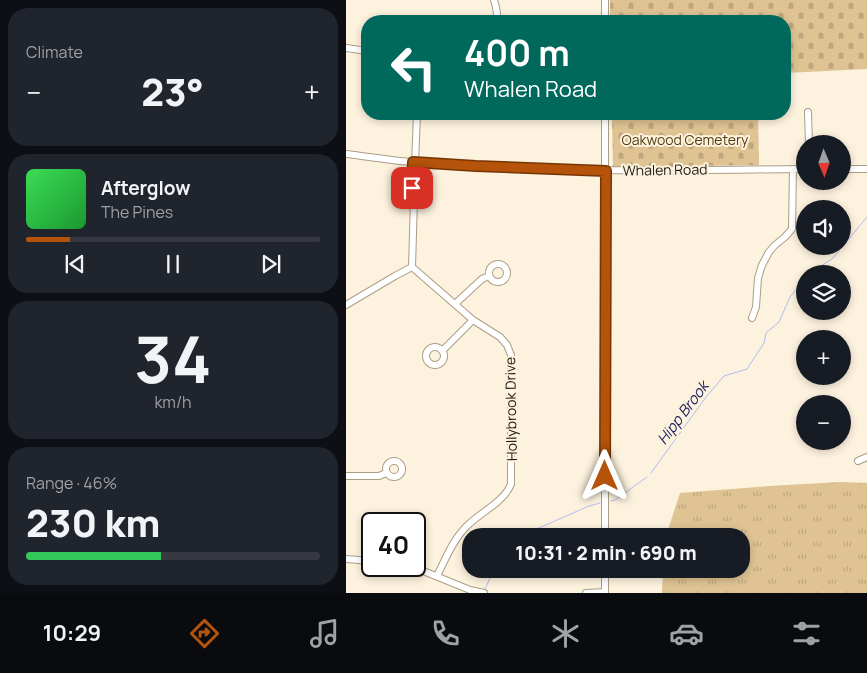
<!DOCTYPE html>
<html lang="en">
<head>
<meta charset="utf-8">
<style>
  body { margin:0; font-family:Manrope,sans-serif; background:#20242c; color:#f1f3f6; height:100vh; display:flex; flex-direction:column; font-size:19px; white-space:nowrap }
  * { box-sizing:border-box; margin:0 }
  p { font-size:16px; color:#9ea1a6 }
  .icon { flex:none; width:28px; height:28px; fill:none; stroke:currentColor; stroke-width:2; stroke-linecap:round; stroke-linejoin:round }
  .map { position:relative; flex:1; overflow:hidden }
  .sheet { display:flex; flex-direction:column; gap:8px; padding:8px; background:#0d0f14; width:346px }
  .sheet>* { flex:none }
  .hud { position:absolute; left:15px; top:15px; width:430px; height:105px; border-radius:20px; box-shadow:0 2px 8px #0003; background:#00695c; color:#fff; overflow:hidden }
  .needle { width:32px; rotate:178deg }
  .controls { position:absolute; left:450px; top:135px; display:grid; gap:10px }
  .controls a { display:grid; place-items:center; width:55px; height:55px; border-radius:50%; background:#171b24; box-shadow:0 2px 8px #0003; font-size:25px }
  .speed { position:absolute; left:15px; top:512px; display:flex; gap:10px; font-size:25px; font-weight:700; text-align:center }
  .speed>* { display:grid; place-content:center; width:65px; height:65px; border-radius:50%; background:#171b24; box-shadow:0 2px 8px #0003; line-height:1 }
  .speed .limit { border:2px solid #111; border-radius:8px; background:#fff; color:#111 }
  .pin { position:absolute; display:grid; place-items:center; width:42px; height:42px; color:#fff; margin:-21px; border-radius:10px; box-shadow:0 2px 8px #0006 }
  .me { position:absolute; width:55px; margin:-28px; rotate:0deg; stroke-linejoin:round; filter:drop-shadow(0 0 4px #0008) }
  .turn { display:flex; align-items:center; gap:18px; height:105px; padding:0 20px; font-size:22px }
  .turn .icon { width:65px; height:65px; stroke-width:2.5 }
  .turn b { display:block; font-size:35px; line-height:42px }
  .big { font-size:38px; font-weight:800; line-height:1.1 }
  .sheet .card { flex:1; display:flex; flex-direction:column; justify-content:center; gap:8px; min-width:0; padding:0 18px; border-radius:20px; background:#20242c }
  .sheet .dial { align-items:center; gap:0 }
  .dial b { font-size:65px; line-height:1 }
  .song { display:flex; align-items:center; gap:15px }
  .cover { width:60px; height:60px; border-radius:8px; background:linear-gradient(135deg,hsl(130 70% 55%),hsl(130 70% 35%)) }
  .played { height:5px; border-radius:2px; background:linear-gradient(90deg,#b45309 15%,#363941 15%) }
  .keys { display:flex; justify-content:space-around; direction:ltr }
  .heat { display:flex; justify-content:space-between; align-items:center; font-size:28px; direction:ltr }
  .charge { height:8px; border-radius:4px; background:linear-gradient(90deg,#34c759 46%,#363941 0) }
  .trip { position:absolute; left:116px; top:528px; width:288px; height:50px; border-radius:20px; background:#171b24; box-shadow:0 2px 8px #0003; font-weight:800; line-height:50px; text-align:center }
  .menu { display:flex; height:80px; justify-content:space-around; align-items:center; background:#090b0e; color:#9ea1a6 }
  .menu .icon { width:35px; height:35px }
  .menu .on { color:#b45309 }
  .menu b { font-size:22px; color:#f1f3f6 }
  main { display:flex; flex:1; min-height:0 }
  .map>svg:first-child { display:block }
</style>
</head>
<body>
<main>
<section class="sheet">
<div class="card"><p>Climate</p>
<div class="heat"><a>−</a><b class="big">23°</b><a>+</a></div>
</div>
<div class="card">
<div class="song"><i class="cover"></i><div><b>Afterglow</b><p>The Pines</p></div></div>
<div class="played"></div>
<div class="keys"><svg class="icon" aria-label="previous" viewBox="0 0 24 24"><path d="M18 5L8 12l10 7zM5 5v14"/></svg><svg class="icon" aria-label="pause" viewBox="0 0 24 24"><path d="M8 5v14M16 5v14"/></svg><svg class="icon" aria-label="next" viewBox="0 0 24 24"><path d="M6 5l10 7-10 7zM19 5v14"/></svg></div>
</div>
<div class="card dial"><b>34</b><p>km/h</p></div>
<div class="card"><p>Range · 46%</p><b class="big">230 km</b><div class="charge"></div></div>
</section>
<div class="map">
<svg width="521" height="593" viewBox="0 0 521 593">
  <defs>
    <pattern id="grass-tufts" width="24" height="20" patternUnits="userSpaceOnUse" patternTransform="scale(1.25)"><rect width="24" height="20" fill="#dfc392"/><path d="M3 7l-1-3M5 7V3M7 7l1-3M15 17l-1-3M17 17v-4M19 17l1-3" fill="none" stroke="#bfa77d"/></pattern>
    <pattern id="cemetery-stones" width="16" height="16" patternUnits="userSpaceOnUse" patternTransform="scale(1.25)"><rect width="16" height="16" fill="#dfc392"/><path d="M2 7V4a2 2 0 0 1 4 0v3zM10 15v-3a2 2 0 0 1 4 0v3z" fill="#bfa77d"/></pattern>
  </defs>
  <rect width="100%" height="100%" fill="#fdf2de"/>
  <path fill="url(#grass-tufts)" d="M495,482L521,483V593H316L317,569H395V536H320L334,493L423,486Z"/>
  <path fill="url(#cemetery-stones)" d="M264,0H521V69L439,73V21H264Z
    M266,114H412L413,165L267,167Z"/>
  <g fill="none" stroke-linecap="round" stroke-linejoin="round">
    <path stroke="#afbcf4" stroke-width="1" d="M462,274L486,259L521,217
      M305,473L360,397L378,376L401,369L418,343L420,333L433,322L444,297L459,278
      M265,501L269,500L301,477
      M178,536L186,531L243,506L254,503
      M139,589L148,569"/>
    <g stroke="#ab9d86" stroke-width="8">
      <path id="minor" d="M148,0L150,7L152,21
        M259,0V21
        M0,48L21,51
        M462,112L463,144
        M0,154C25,157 50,161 75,163C203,173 331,170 459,169
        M67,162L66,191L68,200L66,267L127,320L154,337L161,345L165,355V484C158,503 132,513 118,529C106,542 99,560 91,576
        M69,163L71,114
        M496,169H521
        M68,200L71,192L73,163
        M143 273a9 9 0 1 1 18 0a9 9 0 1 1-18 0Z
        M109,304L136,279L143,276
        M0,305L49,276L66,267
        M406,318L410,307L412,278L416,265L423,252L429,245L439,237L446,229L447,169
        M80 356a9 9 0 1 1 18 0a9 9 0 1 1-18 0Z
        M96,351L127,320
        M40 469a8 8 0 1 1 16 0a8 8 0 1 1-16 0Z
        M512,461L521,457
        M0,476H33L40,473
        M259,536V114
        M0,559L26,561
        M65,566L124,590L138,593
        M259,569V593
        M240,593L259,592"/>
    </g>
    <use href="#minor" stroke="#fff" stroke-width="6"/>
  </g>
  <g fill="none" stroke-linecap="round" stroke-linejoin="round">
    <g stroke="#753606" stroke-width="12">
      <path id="route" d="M66,188L67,162L130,166L260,171L259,476"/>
    </g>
    <use href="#route" stroke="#b45309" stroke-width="9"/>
  </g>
  <g text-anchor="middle" stroke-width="4" stroke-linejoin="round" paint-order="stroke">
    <g font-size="14" fill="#553e12" stroke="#fdf2de">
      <text x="339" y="145">Oakwood Cemetery</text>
    </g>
    <g font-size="14" fill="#1e1910" stroke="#fdf2de">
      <text transform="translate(319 170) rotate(-1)" y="5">Whalen Road</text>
      <text transform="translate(165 409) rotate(-91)" y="5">Hollybrook Drive</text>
    </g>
    <g font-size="15" font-style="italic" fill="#1e2261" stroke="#fdf2de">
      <text transform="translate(337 413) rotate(-53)" y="5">Hipp Brook</text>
    </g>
  </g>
</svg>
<div class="controls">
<a><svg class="needle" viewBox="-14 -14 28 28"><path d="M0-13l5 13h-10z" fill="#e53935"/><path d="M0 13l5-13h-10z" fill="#9ea1a6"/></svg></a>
<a><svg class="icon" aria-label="sound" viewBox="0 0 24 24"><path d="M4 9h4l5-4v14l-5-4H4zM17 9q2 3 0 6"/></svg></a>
<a><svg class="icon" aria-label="layers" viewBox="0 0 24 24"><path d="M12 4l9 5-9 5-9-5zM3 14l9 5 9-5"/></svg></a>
<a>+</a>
<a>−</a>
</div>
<div class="speed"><div class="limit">40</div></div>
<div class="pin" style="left:66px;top:188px;background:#d93025"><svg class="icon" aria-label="arrive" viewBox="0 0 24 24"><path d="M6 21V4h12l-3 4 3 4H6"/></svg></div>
<svg class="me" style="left:259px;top:476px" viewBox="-20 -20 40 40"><path d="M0-17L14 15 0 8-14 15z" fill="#b45309" stroke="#fff" stroke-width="4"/></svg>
<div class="trip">10:31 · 2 min · 690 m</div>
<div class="hud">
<div class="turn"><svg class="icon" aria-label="left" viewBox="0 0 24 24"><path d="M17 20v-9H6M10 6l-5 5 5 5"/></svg><div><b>400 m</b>Whalen Road</div></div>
</div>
</div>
</main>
<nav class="menu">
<b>10:29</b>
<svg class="icon on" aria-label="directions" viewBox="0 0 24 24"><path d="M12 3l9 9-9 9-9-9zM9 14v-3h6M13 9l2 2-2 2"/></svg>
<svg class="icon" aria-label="music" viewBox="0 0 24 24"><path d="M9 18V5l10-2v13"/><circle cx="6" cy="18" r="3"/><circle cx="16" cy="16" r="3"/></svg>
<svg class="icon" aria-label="phone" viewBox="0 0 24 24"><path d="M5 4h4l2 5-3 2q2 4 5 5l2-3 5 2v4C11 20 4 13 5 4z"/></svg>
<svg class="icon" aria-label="climate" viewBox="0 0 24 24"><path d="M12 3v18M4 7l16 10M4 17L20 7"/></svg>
<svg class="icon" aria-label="car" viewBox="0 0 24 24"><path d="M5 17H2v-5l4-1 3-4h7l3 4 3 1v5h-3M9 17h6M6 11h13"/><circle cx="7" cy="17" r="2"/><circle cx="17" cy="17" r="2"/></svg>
<svg class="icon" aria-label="filters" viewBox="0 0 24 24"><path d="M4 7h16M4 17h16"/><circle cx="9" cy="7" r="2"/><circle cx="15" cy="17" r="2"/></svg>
</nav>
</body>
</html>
